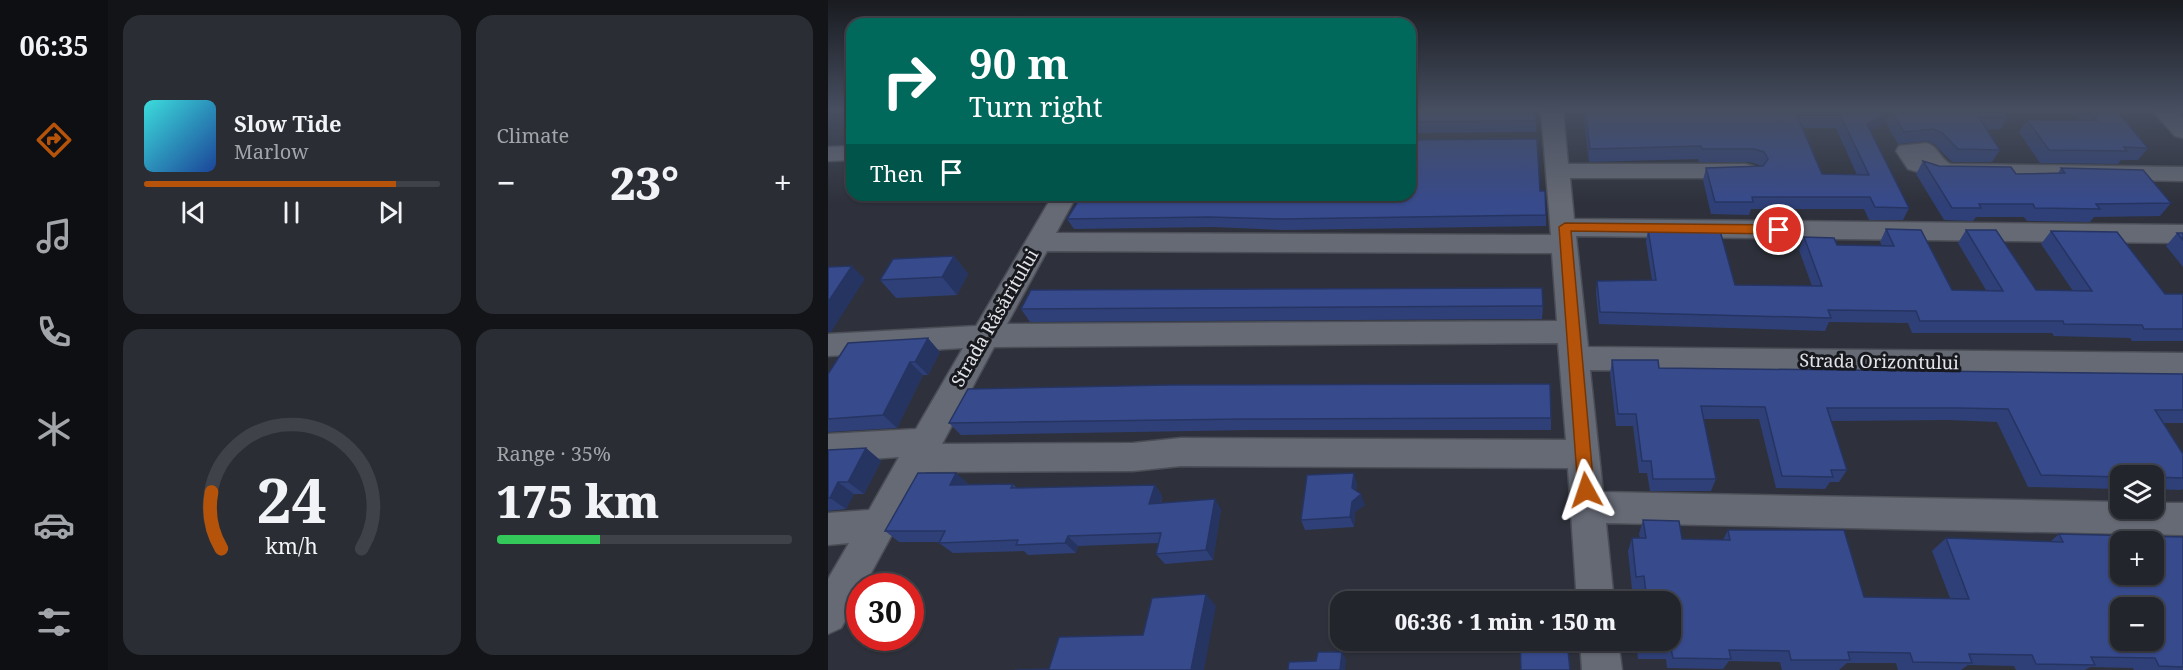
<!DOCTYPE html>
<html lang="en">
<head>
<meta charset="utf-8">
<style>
  body { margin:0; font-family:"Noto Serif",serif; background:#2a2d34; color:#f1f3f6; height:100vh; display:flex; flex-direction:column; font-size:22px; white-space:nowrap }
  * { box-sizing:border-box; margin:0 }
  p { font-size:20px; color:#a2a5a9 }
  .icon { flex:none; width:33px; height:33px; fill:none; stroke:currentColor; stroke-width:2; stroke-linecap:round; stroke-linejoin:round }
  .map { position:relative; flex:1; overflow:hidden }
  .panel { display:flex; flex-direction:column; gap:15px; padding:15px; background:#131418; width:720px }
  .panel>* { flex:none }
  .top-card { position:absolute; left:18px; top:18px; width:570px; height:183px; border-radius:18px; box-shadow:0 2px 4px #0004,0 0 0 2px #3f4248; background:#00695c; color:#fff; overflow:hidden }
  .controls { position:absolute; left:1282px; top:465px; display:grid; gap:12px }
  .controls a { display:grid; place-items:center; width:54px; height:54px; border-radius:12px; background:#22252c; box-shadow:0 2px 4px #0004,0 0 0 2px #3f4248; font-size:30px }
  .speed { position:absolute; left:18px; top:573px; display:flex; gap:12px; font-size:30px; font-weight:700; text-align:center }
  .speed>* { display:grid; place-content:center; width:78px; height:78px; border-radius:50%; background:#22252c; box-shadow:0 2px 4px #0004,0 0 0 2px #3f4248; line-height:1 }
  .speed .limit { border:9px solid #d22; background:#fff; color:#111 }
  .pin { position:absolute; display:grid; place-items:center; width:51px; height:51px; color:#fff; margin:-26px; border:3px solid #fff; border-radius:50%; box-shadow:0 2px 6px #0007 }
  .me { position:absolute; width:66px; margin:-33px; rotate:355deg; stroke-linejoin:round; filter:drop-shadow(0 0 4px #0008) }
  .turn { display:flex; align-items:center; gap:21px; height:126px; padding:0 24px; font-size:27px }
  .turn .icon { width:78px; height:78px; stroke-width:2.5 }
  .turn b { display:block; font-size:42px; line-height:51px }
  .then { display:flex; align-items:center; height:57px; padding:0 24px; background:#0003; gap:12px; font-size:22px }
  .big { font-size:45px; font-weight:800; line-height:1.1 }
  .panel .tile { flex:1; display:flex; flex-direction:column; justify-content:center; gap:9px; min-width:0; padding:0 21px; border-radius:18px; background:#2a2d34 }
  .panel .dial { align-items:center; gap:0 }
  .dial svg { height:156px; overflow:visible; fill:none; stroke:#3f4248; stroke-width:7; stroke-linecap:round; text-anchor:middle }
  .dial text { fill:#f1f3f6; stroke:none }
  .song { display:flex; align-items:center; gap:18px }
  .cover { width:72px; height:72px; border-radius:9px; background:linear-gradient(135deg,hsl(180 70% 55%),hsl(220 70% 35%)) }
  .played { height:6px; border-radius:3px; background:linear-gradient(90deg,#b45309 85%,#3f4248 85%) }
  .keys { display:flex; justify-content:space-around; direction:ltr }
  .heat { display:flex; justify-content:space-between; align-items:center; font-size:33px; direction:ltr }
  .charge { height:9px; border-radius:4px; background:linear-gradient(90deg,#34c759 35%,#3f4248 0) }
  .panel .tiles { flex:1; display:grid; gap:15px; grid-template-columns:repeat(2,1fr) }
  .trip { position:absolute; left:502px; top:591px; width:351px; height:60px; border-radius:18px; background:#22252c; box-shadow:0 2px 4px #0004,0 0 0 2px #3f4248; font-weight:800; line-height:60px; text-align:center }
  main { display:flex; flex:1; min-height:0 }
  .menu { display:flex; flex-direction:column; width:108px; justify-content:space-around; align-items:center; background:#0e0f12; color:#a2a5a9 }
  .menu .icon { width:42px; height:42px }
  .menu .active { color:#b45309 }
  .menu b { font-size:27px; color:#f1f3f6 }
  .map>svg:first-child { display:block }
</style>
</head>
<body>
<main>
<nav class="menu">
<b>06:35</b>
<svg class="icon active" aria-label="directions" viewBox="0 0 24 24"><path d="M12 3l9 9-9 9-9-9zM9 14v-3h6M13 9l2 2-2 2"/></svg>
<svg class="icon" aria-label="music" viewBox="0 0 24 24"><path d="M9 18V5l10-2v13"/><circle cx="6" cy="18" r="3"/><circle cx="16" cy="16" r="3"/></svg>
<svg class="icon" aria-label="phone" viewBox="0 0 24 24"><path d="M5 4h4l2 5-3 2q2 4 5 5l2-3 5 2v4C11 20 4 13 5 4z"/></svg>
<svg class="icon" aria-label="climate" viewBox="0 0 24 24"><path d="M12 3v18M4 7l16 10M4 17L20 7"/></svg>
<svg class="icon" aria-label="car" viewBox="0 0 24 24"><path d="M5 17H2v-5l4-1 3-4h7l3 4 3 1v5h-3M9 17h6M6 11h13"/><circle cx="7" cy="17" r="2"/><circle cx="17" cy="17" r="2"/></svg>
<svg class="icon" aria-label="filters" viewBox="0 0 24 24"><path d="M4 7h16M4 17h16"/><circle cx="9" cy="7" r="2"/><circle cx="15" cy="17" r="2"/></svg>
</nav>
<section class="panel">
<div class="tiles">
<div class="tile">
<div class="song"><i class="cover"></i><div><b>Slow Tide</b><p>Marlow</p></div></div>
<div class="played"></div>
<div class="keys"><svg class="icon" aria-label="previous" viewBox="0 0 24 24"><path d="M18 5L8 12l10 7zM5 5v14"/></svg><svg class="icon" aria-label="pause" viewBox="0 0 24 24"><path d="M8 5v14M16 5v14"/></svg><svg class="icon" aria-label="next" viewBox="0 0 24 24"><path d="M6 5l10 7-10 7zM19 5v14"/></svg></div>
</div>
<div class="tile"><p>Climate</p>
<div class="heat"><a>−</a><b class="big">23°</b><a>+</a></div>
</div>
<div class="tile dial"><svg viewBox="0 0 100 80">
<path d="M14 69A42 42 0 1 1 86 69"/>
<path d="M14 69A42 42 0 0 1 9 40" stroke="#b45309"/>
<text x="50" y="56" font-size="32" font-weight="700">24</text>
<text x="50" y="72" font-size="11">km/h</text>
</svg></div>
<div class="tile"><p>Range · 35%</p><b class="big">175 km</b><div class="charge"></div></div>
</div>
</section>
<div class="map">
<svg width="1355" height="670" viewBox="0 0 1355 670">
  <rect width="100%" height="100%" fill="#2e313b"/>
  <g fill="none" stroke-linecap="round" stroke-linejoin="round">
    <g stroke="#4b4e56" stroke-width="3">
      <path id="minor" d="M713,110H735L740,164H917L925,166L929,171L925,176L917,178H742L746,219L1355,225V243L748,236L760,347L1355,353V377L762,370L775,492L1293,502V508H1326V503H1355V535L778,523L786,602H749L740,468L353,466L305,471L98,472L36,586H32V595L13,628L0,634V579L21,543L0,545V513L41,510L71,457L0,462V434L88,429L135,348L0,356V334L148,326L225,195H249L228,233L723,235ZM219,251L724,253L729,321L179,324ZM730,343L738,440L353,438L305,443L114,444L166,347Z
        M1324,110H1347L1355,118V138L1347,136Z
        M1098,143C1111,146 1112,160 1123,164L1355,167V181L1104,176L1080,169L1068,151L1071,146Z
        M24,146V160L0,161V147Z
        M752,640H790L794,670H754Z"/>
    </g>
    <use href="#minor" fill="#666a75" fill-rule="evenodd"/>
  </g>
  <path fill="#2f4078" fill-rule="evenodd" d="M582,110L708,121V132L582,133Z
    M755,110H1175L1180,117L1173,129L1159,130L1172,150L1164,162H1124L1107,145L1099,141L1070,144L1058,123L1042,131L1081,208L1075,220H1041L1036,209H923L921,215L883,214L875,180L878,168L933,166L932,165L922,162H871L870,159L761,162ZM974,128H1008L1029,175L994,174Z
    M1248,110H1288L1320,148L1310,160H1293L1290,164L1212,163L1191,132L1199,120H1251L1245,114Z
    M1095,161L1111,166L1188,174L1230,173L1233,168L1343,203L1332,216L1266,217L1262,222L1199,221L1196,217H1148L1145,221L1116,220L1088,174Z
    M712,191L718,215V226L457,230L385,227L246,229L239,219Z
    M820,229L907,285L984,286L971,250L976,237L1009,245L1054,246L1052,242L1058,229L1124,290H1158L1130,243L1138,230L1208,290L1245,291L1213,244L1223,231L1337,294H1355V341H1304L1302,338L1226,336L1224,333H1084L1080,323L1001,322L997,331L771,324L768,293L769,281L824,280L818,242Z
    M1349,233H1355V267L1338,246Z
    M126,256L140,274L129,295L68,298L52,280Z
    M715,306L714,319L202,322L193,309Z
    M112,352L100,375H95L69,428L0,432V374Z
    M784,360L831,368L1355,374V423H1335L1355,454V489L1353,490L1326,489V476H1293V489L1200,487L1169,422L1121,420L1003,421L1019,470L1011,482H1002L997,489L948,488L931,419H876L888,479L883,491H822L819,473H811L805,426H788L782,373Z
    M140,389L723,418V430H423L133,435L121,423Z
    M38,448L53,461L36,494H26L18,509L0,511V450Z
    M128,473L140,484V485L185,484L189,488L327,485L334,496L333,503L393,509L385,560L337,564L328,554L330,543L250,546L248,553L200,555L196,551L125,553L111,543L112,542H71L57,531Z
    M529,484L528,491L537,505L527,512L526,527L477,530L473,520Z
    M815,520L854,539L895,540L900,530L1036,597L1122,598L1104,551L1118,538L1222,542L1231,534L1355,537V670H1306L1305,668L1262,667L1257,670H1188L1186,666L1140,665L1133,670H1070L1068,663H1019L1011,670H954L952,662L901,661L895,669L839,668L838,659H810L808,640H843V602H813L811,589H804L800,551L804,538H812L811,534Z"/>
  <path fill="#263462" d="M1063,111L1058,123L1033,136L1039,124Z
    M126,256L140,274L129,295L114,277Z
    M24,266L37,279L3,332H0V302Z
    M100,338L112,352L100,375L87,362Z
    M82,362L95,375L69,428L55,415Z
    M38,448L53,461L36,494L20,482Z
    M128,473L140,484L134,496L122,485Z
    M526,473L529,484L527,499L533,494L537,505L527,512L526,527L522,517Z
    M10,482L26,494L18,509L2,498Z
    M327,485L334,496L329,515L321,504Z
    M387,499L393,509L385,560L378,550Z
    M240,536L250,546L248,553L237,543Z
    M378,594L388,606L376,670H363Z
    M514,652L518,660L517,670H512Z"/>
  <path fill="#374a8c" stroke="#263462" stroke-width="1.5" fill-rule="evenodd" d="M582,110H708V121L582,122Z
    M757,110H1175L1180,117H1151L1172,150L1130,149L1114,133L1105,129L1076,132L1063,111L1039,124L1081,208L1047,207L1042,197H924L925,202H887L878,168L935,166L940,159L936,152L926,149H874L873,146L762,149ZM969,115H1012L1041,175L994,174Z
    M1260,110H1288L1320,148L1296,147L1299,151L1221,150L1199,120H1269Z
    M709,139L712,191H717L718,215L454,219L381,217L239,219L254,195H582V140Z
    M1095,161L1111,166L1183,167L1188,174L1237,173L1233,168L1315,170L1343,203L1268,204L1272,209L1207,208L1205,204H1151L1153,208H1124Z
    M891,227L907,285L994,286L976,237L1006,238L1009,245L1066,246L1058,229L1093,230L1124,290L1175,291L1138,230H1168L1208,290L1264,291L1223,231L1289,232L1337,294H1355V329H1316L1314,325L1236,324L1235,321H1092L1088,311L1000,310L1003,318L772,312L769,281L828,280L820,229Z
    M1349,233H1355V240Z
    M126,256L114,277L52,280L65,259Z
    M24,266L0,302V267Z
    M714,288L715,306L193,309L203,290Z
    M100,338L87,362H82L55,415L0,419V374L20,343Z
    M784,360H830L831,368L1355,374V410H1327L1355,454V478L1326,477V476H1293V477L1213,475L1180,409L1131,408H999L1019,470H1003L1005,477L954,476L937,407L873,406L888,479H825L823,461H814L808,414H790Z
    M722,384L723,418L418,419L121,423L140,389L341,385Z
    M38,448L20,482H10L2,498H0V450Z
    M90,473H128L122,485L185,484L183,488L327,485L321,504L387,499L378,550L328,554L333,533L240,536L237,543L188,545L190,540L111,543L117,531H57Z
    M526,473L524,488L533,494L524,502L522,517L473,520L479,475Z
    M815,520L851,521L854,539L902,540L900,530H1016L1036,597L1141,599L1118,538L1235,542L1231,534L1355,537V667L1331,666L1327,658L1263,657L1267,665L1208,664L1204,655L1141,654L1144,663L1085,662L1082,653L1020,652L1022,660H963L961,651L901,650L903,659L845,658L843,649L814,648V640H843V602H819L816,576L808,577L804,538H818ZM1293,542H1326V574H1293ZM1293,608H1326V640H1293Z
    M378,594L363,670H187L221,669L231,637L315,635L324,598Z
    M692,640L739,641L742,670H693Z
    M490,652H514L512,670H460L461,662L488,661Z"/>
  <linearGradient id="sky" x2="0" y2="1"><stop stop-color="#191b20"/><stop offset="0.54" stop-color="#464e60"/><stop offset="1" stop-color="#464e60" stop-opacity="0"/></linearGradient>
  <rect width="1355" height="204" fill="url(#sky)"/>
  <path fill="#b45309" stroke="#753606" stroke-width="1.5" d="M737,223L951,225L957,230L951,234L743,231L766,490L764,495L758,497L752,495L750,490L731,227Z"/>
  <g text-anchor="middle" stroke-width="6" stroke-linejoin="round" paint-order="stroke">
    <g font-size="18" fill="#e2e4eb" stroke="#18191e">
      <text transform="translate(167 318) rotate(-60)" y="6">Strada Răsăritului</text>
      <text transform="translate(1051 362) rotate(1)" y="6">Strada Orizontului</text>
    </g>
  </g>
</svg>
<div class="controls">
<a><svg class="icon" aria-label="layers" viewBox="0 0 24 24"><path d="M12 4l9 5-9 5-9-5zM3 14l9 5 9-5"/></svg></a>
<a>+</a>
<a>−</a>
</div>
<div class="speed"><div class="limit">30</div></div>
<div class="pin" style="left:951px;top:230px;background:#d93025"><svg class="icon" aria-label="arrive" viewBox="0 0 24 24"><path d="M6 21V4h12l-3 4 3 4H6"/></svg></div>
<svg class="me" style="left:758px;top:490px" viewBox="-20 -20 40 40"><path d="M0-17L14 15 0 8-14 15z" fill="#b45309" stroke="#fff" stroke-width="4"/></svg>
<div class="trip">06:36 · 1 min · 150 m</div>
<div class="top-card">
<div class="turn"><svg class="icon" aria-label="right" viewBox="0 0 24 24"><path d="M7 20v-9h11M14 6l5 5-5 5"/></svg><div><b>90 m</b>Turn right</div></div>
<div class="then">Then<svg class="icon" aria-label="arrive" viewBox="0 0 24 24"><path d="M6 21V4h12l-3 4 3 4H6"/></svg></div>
</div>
</div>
</main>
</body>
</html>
